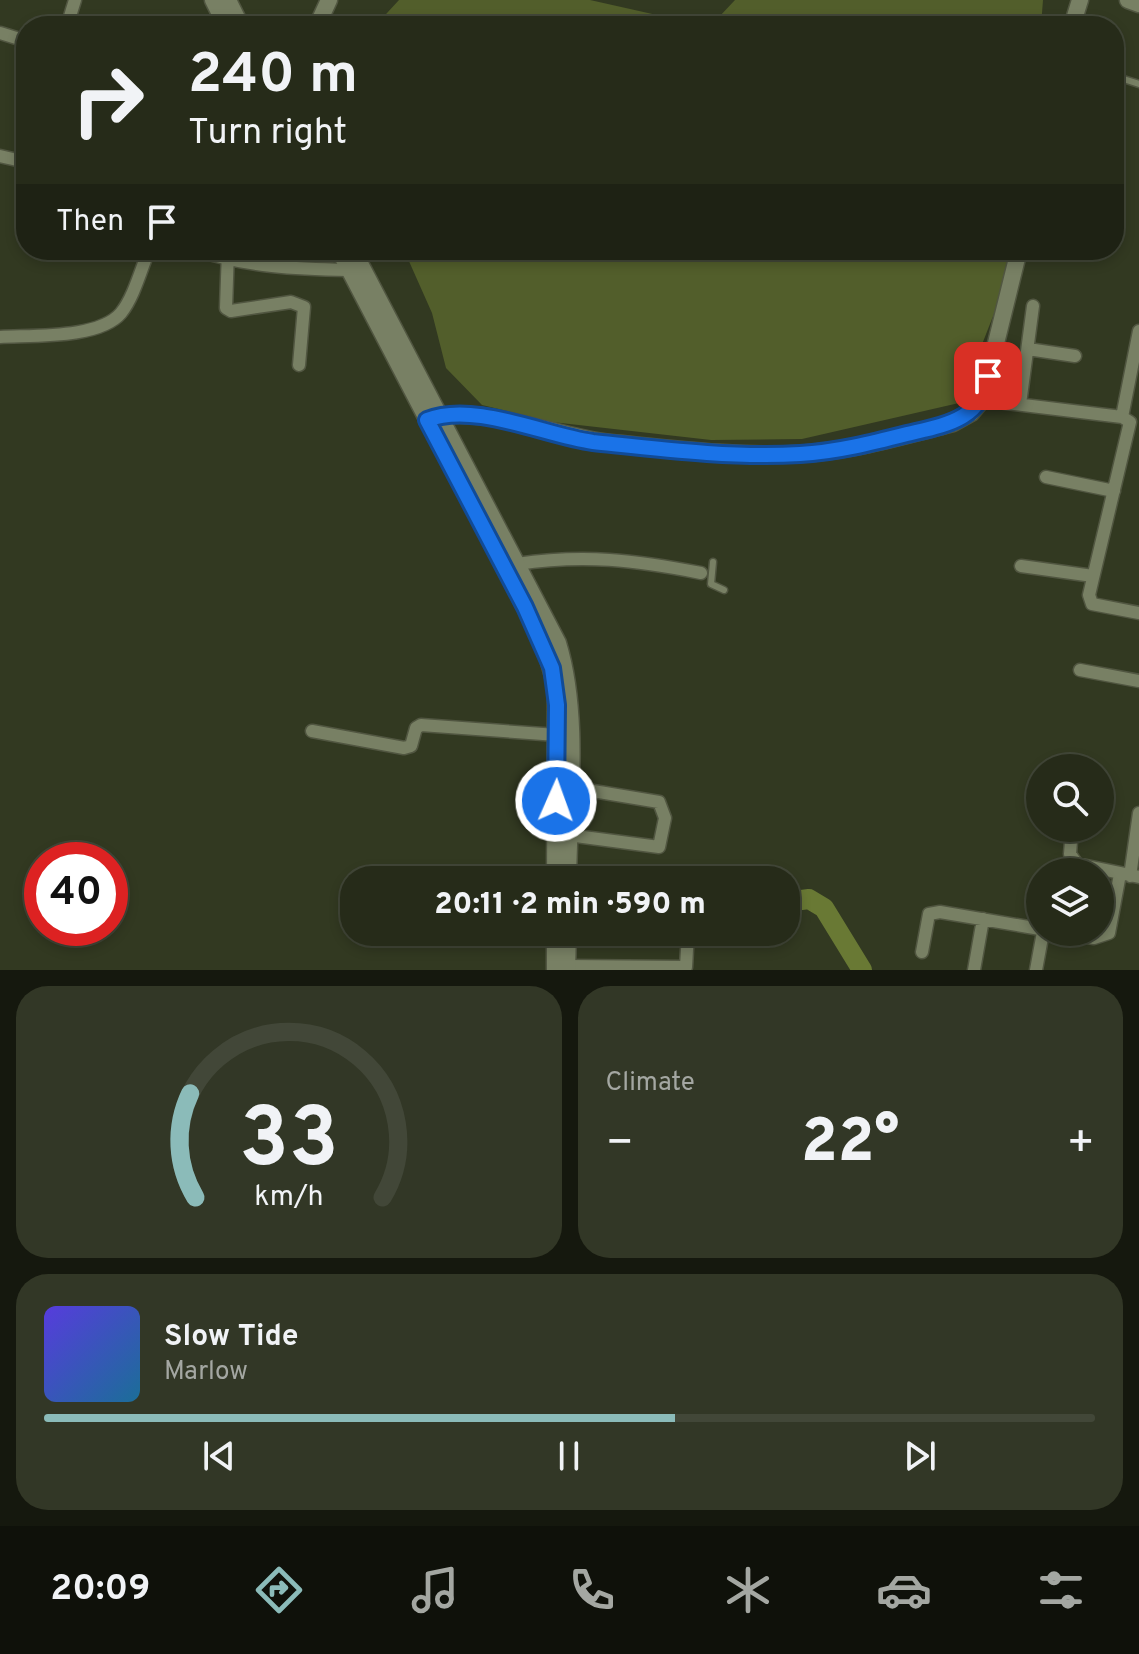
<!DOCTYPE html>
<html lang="en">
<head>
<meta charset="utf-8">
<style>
  body { margin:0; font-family:Overpass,sans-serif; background:#323726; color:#f1f3f6; height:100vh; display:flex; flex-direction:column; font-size:30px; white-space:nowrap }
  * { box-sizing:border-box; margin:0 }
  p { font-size:26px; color:#a4a7a2 }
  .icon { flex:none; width:44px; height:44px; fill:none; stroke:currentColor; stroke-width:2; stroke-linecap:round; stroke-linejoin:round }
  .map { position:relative; height:970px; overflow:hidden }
  .side { display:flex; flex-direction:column; gap:16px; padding:16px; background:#15180e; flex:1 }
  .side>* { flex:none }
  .top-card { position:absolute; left:16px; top:16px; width:1108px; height:244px; border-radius:32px; box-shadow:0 4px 12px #0003,0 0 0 2px #424738; background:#262b19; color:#f1f3f6; overflow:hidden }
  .controls { position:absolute; left:1026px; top:754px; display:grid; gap:16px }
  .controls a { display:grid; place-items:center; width:88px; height:88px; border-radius:50%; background:#262b19; box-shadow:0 4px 12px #0003,0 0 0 2px #424738; font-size:40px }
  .speed { position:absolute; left:24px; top:842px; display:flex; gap:16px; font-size:40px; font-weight:700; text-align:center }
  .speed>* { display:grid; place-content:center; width:104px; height:104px; border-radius:50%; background:#262b19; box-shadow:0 4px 12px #0003,0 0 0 2px #424738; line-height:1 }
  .speed .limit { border:12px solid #d22; background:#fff; color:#111 }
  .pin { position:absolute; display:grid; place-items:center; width:68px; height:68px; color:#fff; margin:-34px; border-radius:16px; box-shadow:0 4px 12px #0006 }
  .me { position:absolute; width:88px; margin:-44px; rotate:2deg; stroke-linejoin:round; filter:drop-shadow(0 0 6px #0008) }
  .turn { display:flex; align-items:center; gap:28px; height:168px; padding:0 40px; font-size:36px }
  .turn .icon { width:104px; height:104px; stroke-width:2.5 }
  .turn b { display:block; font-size:56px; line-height:68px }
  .then { display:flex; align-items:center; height:76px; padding:0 40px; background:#0003; gap:16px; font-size:30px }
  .big { font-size:60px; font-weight:800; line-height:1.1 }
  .side .widget { flex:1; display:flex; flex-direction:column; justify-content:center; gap:12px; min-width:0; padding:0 28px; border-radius:32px; background:#323726 }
  .side .dial { align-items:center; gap:0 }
  .dial svg { height:208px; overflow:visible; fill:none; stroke:#424738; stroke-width:7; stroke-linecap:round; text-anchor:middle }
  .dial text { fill:#f1f3f6; stroke:none }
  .song { display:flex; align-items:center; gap:24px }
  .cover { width:96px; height:96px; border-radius:12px; background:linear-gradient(135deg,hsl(250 70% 55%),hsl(200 70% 35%)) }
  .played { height:8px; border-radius:4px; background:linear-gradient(90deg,#8bbbb9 60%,#424738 60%) }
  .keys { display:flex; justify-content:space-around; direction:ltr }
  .heat { display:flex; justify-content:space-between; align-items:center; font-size:44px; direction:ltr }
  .side .tiles { flex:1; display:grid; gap:16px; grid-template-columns:1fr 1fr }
  .widget:last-child { grid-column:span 2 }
  .trip { position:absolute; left:340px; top:866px; width:460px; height:80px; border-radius:32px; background:#262b19; box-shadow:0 4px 12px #0003,0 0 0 2px #424738; font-weight:800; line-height:80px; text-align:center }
  .tabs { display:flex; height:128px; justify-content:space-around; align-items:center; background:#0f110a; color:#a4a7a2 }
  .tabs .icon { width:56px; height:56px }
  .tabs .selected { color:#8bbbb9 }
  .tabs b { font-size:36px; color:#f1f3f6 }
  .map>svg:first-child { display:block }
</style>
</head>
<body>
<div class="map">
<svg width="1139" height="970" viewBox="0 0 1139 970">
  <rect width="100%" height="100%" fill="#323921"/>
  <path fill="#525e2b" d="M399,0H590L697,24L719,17L735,0H1043L1041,26H375Z
    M404,250H1019L959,403L802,439L711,440L552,422L482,405L446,368L432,313Z"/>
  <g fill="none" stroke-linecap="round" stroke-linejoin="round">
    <path stroke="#697934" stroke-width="20" d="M786,902L809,899L824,908L862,970"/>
    <g stroke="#515641" stroke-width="9">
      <path id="lane" d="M1114,76L1139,84
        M713,562L711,584L724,590"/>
    </g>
    <g stroke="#515641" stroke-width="15">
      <path id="street" d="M67,26L75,0
        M0,33L26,41
        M0,156L26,162
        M197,250C246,267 297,269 349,270
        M228,250L226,308L231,311L291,302L304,307L299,365
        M1139,331L1122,417L1130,422L1089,595L1092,604L1139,613
        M0,337C32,335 99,339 121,313C134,297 141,269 149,250
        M1028,349L1075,356
        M982,400L1122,417
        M1020,404L1033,306
        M1046,477L1114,491
        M517,564C584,554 635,560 701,573
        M1021,566L1093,576
        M1080,670L1139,681
        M312,731L404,748L411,746L416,728L421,725L557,735
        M563,786L659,802L665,818L659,847L568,835
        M1072,828L1070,854L1077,864L1139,877
        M1130,876L1139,813
        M1059,932L1094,938L1109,933L1120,874
        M922,952L929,914L940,912L1040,929
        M567,966L686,967L688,932
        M974,970L983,919
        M1036,970L1043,932"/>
    </g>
    <g stroke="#515641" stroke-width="19">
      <path id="secondary" d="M213,0L226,26
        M228,0L241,26
        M1128,0L1139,4
        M317,26L329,0
        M1072,26L1080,0
        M339,250L525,607L545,648L556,687L555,880
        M353,250L558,643C580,714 569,805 568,880
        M427,420C475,401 559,438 611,443C673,449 737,457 799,454C851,451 903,436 953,423L971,413L982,400L1019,250
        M555,932V970
        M567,970L568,932"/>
    </g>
    <use href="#lane" stroke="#788064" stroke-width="6"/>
    <use href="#street" stroke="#788064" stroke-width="12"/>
    <use href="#secondary" stroke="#788064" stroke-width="16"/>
  </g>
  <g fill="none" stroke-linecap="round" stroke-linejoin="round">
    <g stroke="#114b97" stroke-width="20">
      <path id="route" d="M556,801L557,705L552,668L525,607L427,420C474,401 546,436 593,442C660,449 732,458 800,454C836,452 872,443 907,434C945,425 982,420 988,376"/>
    </g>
    <use href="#route" stroke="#1a73e8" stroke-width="14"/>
  </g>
</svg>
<div class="controls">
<a><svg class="icon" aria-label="search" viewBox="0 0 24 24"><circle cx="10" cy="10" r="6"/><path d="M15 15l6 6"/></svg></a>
<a><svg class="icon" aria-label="layers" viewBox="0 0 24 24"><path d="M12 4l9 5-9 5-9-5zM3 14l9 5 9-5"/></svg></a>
</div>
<div class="speed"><div class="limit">40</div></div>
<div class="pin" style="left:988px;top:376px;background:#d93025"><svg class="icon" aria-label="arrive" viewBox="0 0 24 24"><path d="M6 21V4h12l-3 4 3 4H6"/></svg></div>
<svg class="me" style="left:556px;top:801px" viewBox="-20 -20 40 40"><circle r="17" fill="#1a73e8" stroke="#fff" stroke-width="3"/><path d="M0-11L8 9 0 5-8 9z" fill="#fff"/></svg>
<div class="trip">20:11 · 2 min · 590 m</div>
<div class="top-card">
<div class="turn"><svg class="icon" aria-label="right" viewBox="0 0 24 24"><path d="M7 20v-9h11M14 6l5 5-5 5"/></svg><div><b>240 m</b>Turn right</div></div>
<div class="then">Then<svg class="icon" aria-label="arrive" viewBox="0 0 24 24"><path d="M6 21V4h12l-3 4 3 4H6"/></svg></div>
</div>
</div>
<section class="side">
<div class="tiles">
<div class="widget dial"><svg viewBox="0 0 100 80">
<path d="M14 69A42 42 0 1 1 86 69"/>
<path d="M14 69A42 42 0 0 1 12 29" stroke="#8bbbb9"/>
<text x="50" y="56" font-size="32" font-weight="700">33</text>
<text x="50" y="72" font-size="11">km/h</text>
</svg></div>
<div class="widget"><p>Climate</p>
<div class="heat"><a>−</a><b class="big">22°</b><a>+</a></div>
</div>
<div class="widget">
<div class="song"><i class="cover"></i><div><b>Slow Tide</b><p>Marlow</p></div></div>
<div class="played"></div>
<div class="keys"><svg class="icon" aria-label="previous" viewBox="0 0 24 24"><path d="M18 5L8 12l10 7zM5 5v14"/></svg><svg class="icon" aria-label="pause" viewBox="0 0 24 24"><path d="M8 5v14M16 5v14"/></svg><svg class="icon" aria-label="next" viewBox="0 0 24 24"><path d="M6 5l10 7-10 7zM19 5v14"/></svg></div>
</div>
</div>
</section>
<nav class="tabs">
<b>20:09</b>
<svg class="icon selected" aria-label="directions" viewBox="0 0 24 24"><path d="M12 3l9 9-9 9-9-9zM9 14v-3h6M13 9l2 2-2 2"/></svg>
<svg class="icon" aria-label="music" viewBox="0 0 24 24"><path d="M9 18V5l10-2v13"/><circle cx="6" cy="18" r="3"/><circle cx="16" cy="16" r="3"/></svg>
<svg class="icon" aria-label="phone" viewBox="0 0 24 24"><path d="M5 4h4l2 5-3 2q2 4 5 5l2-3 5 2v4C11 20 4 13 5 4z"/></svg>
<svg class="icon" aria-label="climate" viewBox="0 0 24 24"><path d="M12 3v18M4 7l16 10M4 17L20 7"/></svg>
<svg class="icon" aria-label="car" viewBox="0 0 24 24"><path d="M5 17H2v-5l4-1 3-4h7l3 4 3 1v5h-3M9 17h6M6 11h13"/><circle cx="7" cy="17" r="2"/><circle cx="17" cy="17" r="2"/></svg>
<svg class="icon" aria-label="filters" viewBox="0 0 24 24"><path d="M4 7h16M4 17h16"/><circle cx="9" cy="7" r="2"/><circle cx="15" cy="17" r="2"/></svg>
</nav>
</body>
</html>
